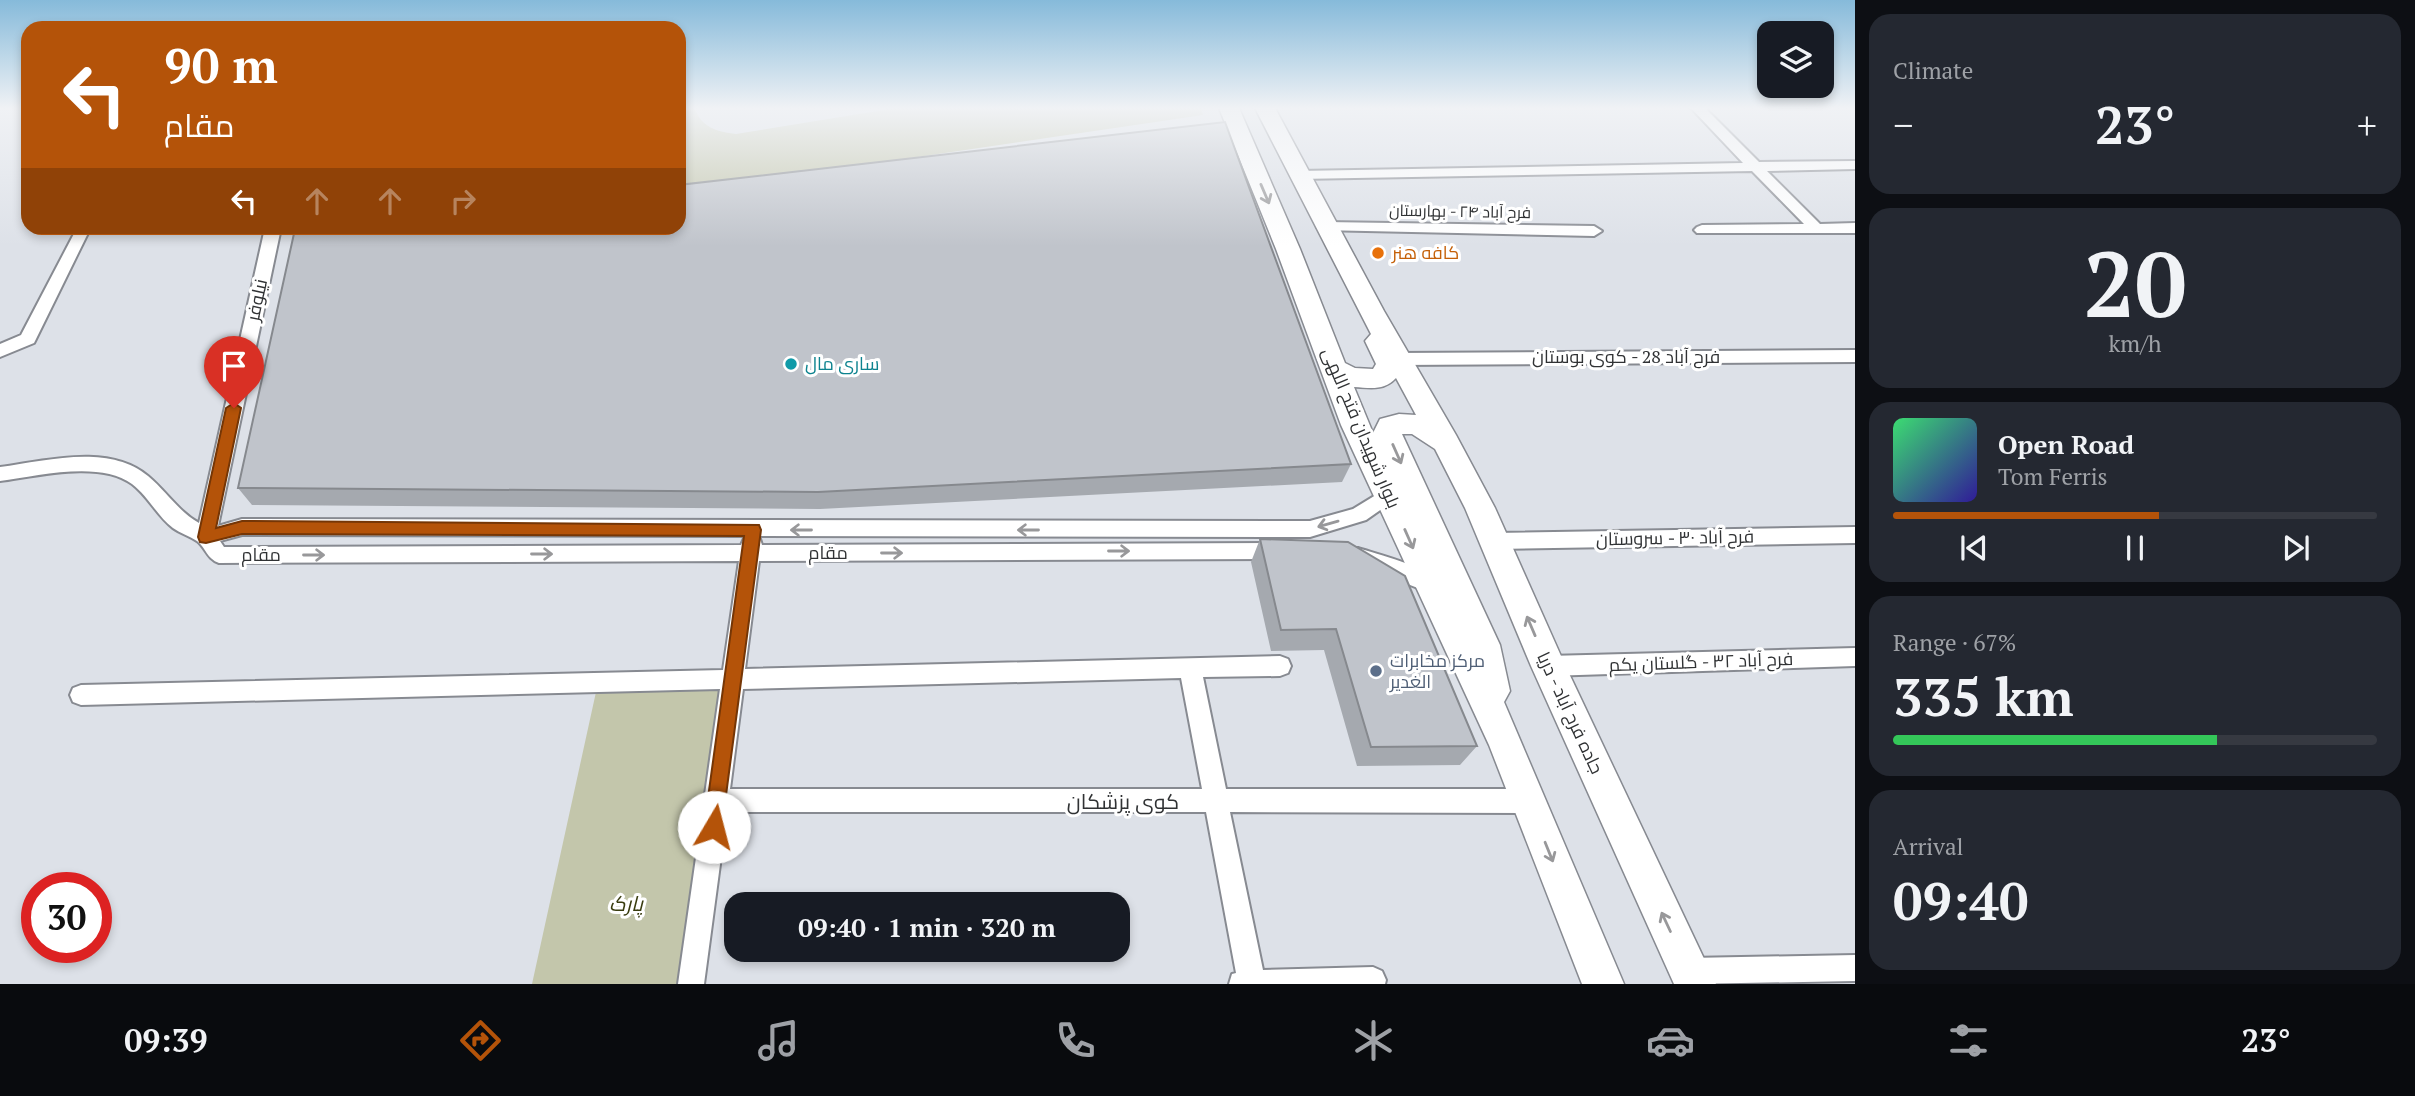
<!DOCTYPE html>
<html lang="en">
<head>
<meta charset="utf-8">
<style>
  body { margin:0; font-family:"PT Serif",Cairo,serif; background:#242831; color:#f1f3f6; height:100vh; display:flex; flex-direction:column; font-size:26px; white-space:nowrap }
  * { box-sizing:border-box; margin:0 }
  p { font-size:23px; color:#9ea1a6 }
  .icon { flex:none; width:38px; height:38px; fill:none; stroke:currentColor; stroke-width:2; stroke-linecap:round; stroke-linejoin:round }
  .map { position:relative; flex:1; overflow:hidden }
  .side { display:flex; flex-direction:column; gap:14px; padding:14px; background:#0d0f14; width:560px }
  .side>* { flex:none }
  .top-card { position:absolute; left:21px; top:21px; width:665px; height:214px; border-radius:21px; box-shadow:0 4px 10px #0003; background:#b45309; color:#fff; overflow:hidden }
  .tools { position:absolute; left:1757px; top:21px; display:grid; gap:14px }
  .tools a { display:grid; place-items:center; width:77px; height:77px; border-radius:14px; background:#171b24; box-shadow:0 4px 10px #0003; font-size:35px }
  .speed { position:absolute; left:21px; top:872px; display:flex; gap:14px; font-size:35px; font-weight:700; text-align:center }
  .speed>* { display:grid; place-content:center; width:91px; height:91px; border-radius:50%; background:#171b24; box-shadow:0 4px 10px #0003; line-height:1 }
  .speed .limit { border:10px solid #d22; background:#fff; color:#111 }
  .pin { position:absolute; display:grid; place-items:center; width:60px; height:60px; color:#fff; margin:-72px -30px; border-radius:50% 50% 50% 0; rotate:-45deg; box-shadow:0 0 7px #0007 }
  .pin .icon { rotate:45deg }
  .me { position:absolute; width:77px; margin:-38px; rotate:8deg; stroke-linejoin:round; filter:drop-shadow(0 0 5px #0008) }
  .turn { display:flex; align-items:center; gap:24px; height:147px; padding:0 28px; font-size:32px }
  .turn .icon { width:91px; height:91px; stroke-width:2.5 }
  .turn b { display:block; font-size:49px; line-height:60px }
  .lanes { display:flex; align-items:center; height:66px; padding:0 28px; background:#0003; justify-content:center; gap:35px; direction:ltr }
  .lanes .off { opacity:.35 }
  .big { font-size:52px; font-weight:700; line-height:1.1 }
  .side .card { flex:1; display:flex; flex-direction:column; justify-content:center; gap:10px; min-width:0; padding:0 24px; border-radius:21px; background:#242831 }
  .side .dial { align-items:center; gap:0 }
  .dial b { font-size:91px; line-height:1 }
  .song { display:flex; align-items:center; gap:21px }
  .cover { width:84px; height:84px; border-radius:10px; background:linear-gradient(135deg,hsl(140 70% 55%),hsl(250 70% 35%)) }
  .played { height:7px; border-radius:4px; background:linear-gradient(90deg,#b45309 55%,#363941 55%) }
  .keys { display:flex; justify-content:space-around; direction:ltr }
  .heat { display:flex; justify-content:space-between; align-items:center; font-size:38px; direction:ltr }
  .charge { height:10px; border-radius:5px; background:linear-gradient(90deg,#34c759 67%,#363941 0) }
  .trip { position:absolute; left:724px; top:892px; width:406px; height:70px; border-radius:21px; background:#171b24; box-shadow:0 4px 10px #0003; font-weight:700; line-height:70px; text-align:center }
  .menu { display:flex; height:112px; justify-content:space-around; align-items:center; background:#090b0e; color:#9ea1a6 }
  .menu .icon { width:49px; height:49px }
  .menu .active { color:#b45309 }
  .menu b { font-size:32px; color:#f1f3f6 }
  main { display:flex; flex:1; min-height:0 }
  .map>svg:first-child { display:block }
</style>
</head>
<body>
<main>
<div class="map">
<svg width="1855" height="984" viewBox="0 0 1855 984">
  <rect width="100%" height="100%" fill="#dde1e8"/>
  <path fill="#c3c6ab" d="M679,108H695C700,127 718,132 736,134L896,108H1201L1203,115L679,192Z
    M732,688L691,984H532L596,692Z"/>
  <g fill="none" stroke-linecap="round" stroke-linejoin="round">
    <g stroke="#878a91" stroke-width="4">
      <path id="minor" d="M1691,108H1705L1759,162L1855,161V169L1767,171L1820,224L1855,223V233H1697L1694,230L1697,227L1702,225L1804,224L1752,171L1298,179L1291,175L1298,171L1743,163Z
        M1325,222L1594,226L1602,231L1594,236L1320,230L1317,227Z
        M77,228H86L89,231L36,339L34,343L0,357V344L21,335Z
        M265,228H281L218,526L242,519L1310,521L1353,509L1389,487L1396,489L1399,494L1396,499L1366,520L1310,537L759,536L762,545L1279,543L1286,545L1289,551L1286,557L1279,559L759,561L745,669L1280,656L1288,659L1291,666L1288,673L1280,676L1203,677L1226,789H1529L1538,793L1541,801L1538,809L1529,813L1230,812L1263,970L1373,967L1382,971L1386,980L1385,984H1229L1232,974L1236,973L1206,812H727L704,984H678L720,689L81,705L73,702L70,695L73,688L81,685L723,670L739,561L219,563C207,559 206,548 197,541C189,536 180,533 173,528C158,517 148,496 132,484C100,460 37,476 0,481V467C45,461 109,443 148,476C166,491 179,512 199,523ZM242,535L745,536L741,545L224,547L220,541ZM1181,678L1202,789H730L743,689Z
        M1855,350V362L1397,365L1388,359L1397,353Z
        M1855,527V543L1495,549L1488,547L1485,541L1488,535L1495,533Z
        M1358,548C1376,554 1430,567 1438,583L1435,589L1428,592L1351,562L1348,556L1351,550Z
        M1855,648V666L1548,676L1540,673L1537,666L1540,659L1548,656Z
        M1855,955V981L1688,984L1680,980L1676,971L1680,962L1689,958Z"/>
    </g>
    <g stroke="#878a91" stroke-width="3">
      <path id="primary" d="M1219,108H1239L1300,249L1345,363L1355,368L1373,369L1376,364L1365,341L1371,334L1255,108H1275L1384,311L1456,435L1495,508L1565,665L1716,984H1674L1531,666L1465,508L1435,449L1412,434H1402L1500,645L1510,691L1504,702L1624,984H1582L1489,745L1341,425L1276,249ZM1396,378L1416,415L1399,414L1380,419L1373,433L1354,387C1371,388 1384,391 1396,378Z"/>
    </g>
    <use href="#minor" fill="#fff" fill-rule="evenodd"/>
    <use href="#primary" fill="#fff" fill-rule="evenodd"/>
  </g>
  <path fill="#a5a9af" d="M1351,464L1342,482L820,509L252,505L238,488Z
    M1260,539L1477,746L1460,765L1357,766L1324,650L1271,651L1251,562Z"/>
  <path fill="#c0c4cb" stroke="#86898e" stroke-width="2" d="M1225,122L1351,464L818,492L238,488L295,229L306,228H679V185Z
    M1260,539L1348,542L1405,576L1477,746L1371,747L1336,629L1281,630Z"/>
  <defs><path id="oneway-shaft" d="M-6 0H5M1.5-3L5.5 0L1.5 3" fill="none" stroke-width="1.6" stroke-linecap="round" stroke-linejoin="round" transform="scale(1.75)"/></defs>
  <g stroke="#98989a">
    <use href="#oneway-shaft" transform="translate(1265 194) rotate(67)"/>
    <use href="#oneway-shaft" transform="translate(1397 454) rotate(66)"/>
    <use href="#oneway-shaft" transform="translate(1328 524) rotate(164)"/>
    <use href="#oneway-shaft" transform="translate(801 530) rotate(180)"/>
    <use href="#oneway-shaft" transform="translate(1028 530) rotate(180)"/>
    <use href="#oneway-shaft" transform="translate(1409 539) rotate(66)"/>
    <use href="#oneway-shaft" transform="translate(1119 551)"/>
    <use href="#oneway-shaft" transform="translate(892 553)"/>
    <use href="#oneway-shaft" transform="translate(542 554)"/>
    <use href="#oneway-shaft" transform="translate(314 555)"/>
    <use href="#oneway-shaft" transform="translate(1531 626) rotate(-113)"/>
    <use href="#oneway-shaft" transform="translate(1549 852) rotate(68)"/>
    <use href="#oneway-shaft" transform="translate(1666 922) rotate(-115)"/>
  </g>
  <linearGradient id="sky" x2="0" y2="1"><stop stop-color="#86bada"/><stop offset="0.44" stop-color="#f0f2f5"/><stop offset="1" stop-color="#f0f2f5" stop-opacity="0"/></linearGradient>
  <rect width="1855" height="246" fill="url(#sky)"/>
  <path fill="#b45309" stroke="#753606" stroke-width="2" d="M234,403L241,408L216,528L242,521L759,525L761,530L721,833L714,836L706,833L704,827L744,536L242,534L206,543L200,542L198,537L226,408Z"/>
  <circle fill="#e8710a" stroke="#fff" stroke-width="2.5" cx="1378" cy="253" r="7"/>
  <circle fill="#0f9aa8" stroke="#fff" stroke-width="2.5" cx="791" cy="364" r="7"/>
  <circle fill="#5c6f8a" stroke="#fff" stroke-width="2.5" cx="1376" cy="671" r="7"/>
  <g text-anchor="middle" stroke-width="6" stroke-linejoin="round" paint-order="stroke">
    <g font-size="16" fill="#303234" stroke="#fff">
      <text transform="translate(1460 211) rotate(1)" y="6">فرح آباد ۲۴ - بهارستان</text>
    </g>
    <g font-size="18" fill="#c56008" stroke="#fff" text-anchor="start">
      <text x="1392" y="259">کافه هنر</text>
    </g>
    <g font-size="18" fill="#303234" stroke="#fff">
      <text transform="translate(257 300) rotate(-78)" y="6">نیلوفر</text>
      <text x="1626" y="363">فرح آباد 28 - کوی بوستان</text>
      <text transform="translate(1361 428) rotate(67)" y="6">بلوار شهیدان فتح اللهی</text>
      <text transform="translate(1675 538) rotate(-1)" y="6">فرح آباد ۳۰ - سروستان</text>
      <text x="828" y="559">مقام</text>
      <text x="261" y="561">مقام</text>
      <text transform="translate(1701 662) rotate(-2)" y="6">فرح آباد ۳۲ - گلستان یکم</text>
      <text transform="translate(1570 713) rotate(65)" y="6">جاده فرح آباد - دریا</text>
    </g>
    <g font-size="18" fill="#0d838f" stroke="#fff" text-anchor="start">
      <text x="805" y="370">ساری مال</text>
    </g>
    <g font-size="18" fill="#4e5e75" stroke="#fff" text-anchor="start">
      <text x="1390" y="667">مرکز مخابرات<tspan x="1390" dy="21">الغدیر</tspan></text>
    </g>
    <g font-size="21" fill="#303234" stroke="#fff">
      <text x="1123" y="809">کوی پزشکان</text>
    </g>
    <g font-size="21" font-style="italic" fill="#393c0f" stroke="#fff">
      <text x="626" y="911">پارک</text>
    </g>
  </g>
</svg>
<div class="tools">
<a><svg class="icon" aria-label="layers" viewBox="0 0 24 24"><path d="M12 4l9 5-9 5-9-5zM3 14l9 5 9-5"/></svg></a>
</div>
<div class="speed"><div class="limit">30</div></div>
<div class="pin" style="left:234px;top:408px;background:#d93025"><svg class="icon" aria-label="arrive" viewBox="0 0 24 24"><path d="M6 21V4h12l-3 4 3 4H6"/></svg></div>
<svg class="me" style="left:714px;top:827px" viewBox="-20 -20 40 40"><circle r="19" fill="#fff"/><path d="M0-13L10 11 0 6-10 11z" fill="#b45309"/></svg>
<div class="trip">09:40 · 1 min · 320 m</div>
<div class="top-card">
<div class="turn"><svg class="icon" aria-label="left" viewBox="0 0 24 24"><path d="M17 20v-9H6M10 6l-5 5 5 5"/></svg><div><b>90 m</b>مقام</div></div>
<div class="lanes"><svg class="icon" aria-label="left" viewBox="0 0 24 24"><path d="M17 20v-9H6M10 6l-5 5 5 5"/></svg><svg class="icon off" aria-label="ahead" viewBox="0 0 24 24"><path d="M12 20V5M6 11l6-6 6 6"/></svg><svg class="icon off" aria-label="ahead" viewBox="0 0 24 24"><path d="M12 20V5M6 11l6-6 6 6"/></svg><svg class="icon off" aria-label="right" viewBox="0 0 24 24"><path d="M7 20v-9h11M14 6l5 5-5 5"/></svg></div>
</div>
</div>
<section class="side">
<div class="card"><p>Climate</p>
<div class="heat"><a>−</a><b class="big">23°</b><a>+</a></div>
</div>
<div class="card dial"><b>20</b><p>km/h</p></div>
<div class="card">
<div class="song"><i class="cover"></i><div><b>Open Road</b><p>Tom Ferris</p></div></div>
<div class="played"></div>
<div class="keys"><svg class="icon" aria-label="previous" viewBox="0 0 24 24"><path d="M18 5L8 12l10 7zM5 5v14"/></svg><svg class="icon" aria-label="pause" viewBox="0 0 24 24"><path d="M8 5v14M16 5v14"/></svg><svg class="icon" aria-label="next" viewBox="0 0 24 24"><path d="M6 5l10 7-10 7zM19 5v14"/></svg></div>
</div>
<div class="card"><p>Range · 67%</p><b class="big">335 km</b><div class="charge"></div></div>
<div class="card"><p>Arrival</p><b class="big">09:40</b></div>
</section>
</main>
<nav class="menu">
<b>09:39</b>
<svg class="icon active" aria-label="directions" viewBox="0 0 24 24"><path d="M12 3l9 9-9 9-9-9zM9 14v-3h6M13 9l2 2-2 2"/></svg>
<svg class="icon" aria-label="music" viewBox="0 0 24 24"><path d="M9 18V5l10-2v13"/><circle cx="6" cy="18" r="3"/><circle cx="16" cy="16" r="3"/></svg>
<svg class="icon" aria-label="phone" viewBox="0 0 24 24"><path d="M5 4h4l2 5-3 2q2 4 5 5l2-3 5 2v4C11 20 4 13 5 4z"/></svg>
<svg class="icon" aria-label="climate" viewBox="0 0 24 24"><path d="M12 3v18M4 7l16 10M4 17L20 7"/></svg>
<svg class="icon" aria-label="car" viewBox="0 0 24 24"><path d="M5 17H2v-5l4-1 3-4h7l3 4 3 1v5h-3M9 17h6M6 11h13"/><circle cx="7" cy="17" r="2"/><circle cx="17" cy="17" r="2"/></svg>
<svg class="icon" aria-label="filters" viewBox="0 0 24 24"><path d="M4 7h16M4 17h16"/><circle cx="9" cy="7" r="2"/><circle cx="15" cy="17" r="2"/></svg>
<b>23°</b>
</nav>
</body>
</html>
